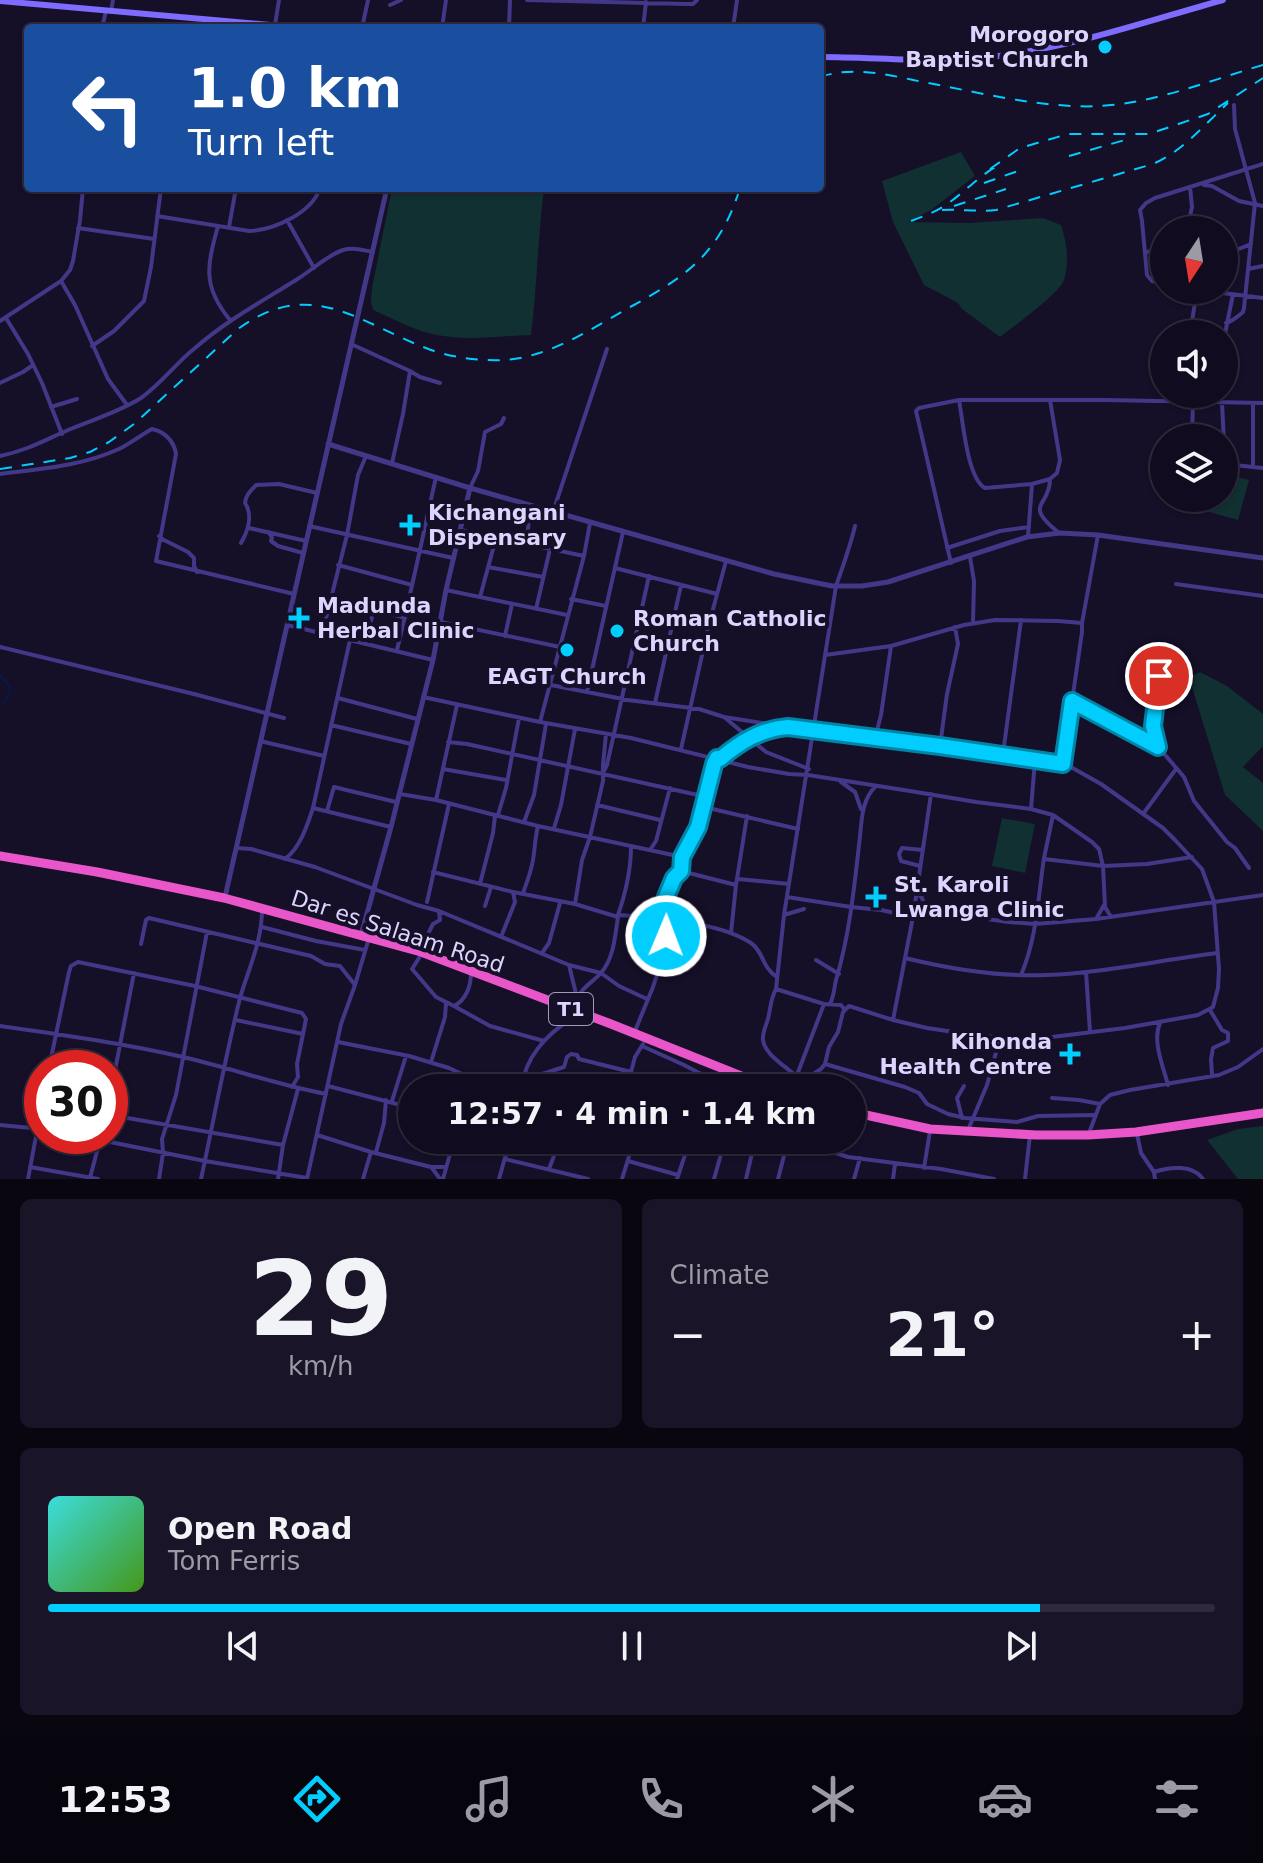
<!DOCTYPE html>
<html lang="en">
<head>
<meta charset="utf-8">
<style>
  body { margin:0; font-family:"DejaVu Sans",sans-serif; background:#191427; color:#f1f3f6; height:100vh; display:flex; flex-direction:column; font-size:30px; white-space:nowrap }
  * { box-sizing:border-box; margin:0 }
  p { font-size:26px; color:#9c9ba4 }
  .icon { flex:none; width:44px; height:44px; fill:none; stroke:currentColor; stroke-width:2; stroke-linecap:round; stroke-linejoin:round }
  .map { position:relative; height:1179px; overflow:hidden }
  .drawer { display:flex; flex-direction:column; gap:20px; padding:20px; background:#090610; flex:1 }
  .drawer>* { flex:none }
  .banner { position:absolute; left:24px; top:24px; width:800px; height:168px; border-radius:8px; box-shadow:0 2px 6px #0004,0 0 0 2px #302b3c; background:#1a4fa0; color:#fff; overflow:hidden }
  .needle { width:52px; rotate:192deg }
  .buttons { position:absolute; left:1150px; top:216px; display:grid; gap:16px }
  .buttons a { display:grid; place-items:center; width:88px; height:88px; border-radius:50%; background:#100b1e; box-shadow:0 2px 6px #0004,0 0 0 2px #302b3c; font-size:40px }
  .speed { position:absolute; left:24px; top:1050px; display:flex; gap:16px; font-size:40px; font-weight:700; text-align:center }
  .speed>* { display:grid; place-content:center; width:104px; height:104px; border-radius:50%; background:#100b1e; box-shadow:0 2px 6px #0004,0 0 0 2px #302b3c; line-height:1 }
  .speed .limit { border:12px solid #d22; background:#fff; color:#111 }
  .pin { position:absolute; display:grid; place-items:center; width:68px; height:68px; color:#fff; margin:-34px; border:4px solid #fff; border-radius:50%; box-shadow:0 2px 8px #0007 }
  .me { position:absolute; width:88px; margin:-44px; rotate:1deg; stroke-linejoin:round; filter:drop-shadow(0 0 6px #0008) }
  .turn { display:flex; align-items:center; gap:28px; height:168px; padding:0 32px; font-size:36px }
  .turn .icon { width:104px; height:104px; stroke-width:2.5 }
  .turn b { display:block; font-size:56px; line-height:68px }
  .big { font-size:60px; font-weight:700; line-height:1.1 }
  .drawer .card { flex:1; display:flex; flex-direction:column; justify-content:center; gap:12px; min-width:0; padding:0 28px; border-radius:12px; background:#191427 }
  .drawer .dial { align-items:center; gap:0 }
  .dial b { font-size:104px; line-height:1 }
  .song { display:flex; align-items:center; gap:24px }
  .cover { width:96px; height:96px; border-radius:12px; background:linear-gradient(135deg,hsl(180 70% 55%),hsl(100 70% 35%)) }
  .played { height:8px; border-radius:4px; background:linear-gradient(90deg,#01cdff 85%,#302b3c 85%) }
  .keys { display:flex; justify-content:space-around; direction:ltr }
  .heat { display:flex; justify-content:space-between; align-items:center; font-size:44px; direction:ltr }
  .drawer .tiles { flex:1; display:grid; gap:20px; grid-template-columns:1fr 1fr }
  .card:last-child { grid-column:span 2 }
  .trip { position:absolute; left:398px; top:1074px; width:468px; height:80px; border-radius:40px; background:#100b1e; box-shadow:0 2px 6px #0004,0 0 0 2px #302b3c; font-weight:700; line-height:80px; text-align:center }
  .tabs { display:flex; height:128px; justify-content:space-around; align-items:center; background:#06040c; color:#9c9ba4 }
  .tabs .icon { width:56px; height:56px }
  .tabs .active { color:#01cdff }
  .tabs b { font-size:36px; color:#f1f3f6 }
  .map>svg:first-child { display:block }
</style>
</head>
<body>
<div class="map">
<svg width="1263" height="1179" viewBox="0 0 1263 1179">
  <rect width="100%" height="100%" fill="#150f28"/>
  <path fill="#113032" d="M961,152L975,176L931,210L908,222L969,223L1043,218L1061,225C1067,242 1070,265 1063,282C1057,295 1013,327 1000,337L962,309L958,303L924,285L893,222L882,181Z
    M392,188H544C538,237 537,286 531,335C500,336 467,341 437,335C415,331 394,319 373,310L371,303L372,288Z
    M1224,474L1249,480L1238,520L1206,511L1210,498H1224Z
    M1200,672L1227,686L1263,714V746L1243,767L1263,783V831L1225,795L1189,677Z
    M1002,818L1035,824L1025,873L992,866Z
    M1263,1126V1179H1238L1207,1140L1238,1129Z"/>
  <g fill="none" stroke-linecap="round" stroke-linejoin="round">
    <path stroke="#081947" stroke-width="2" d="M0,645H1
      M0,675L10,687L9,696L3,703"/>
    <path stroke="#433888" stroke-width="4" d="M527,0L686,4H693L697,0
      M390,5L401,0
      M111,11L113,0
      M275,25L279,0
      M102,28L106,11
      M362,28L368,0
      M442,28L446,0
      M509,28L510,0
      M643,28L646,2
      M733,28L737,0
      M1204,185L1212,186L1239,201L1263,206
      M157,216L249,231C274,230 312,213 320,188
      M287,220L314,268
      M218,226C207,266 202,286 230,320
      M229,227L236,188
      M78,228L154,239
      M1187,230L1192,207L1190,187
      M1145,253L1164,245
      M1224,255L1251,244
      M1248,269L1263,266
      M61,281L75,305L108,379L127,405
      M1164,284L1152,281L1147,275L1142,221L1140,210L1146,203L1155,198L1263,164
      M1199,290L1263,298
      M6,318L28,354L42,383L62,434
      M0,321L61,281L70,270L73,261L80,220L83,188
      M1226,323C1233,321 1238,316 1243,312L1244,308L1255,203L1235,129L1234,105
      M1190,334L1197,290
      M1224,339L1233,294
      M351,344L410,371L403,414L392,463
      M92,346L114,331L144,301L151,267L161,188
      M410,371L420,377L440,383
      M0,383L23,372L33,365
      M959,400C963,421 967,478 985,488L1032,484L1050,479L1057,473L1060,460L1050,400
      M1222,403L1224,442
      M51,407L77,399
      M1192,438L1193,401
      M0,456C28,450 43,441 68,430C92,420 119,412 141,398C161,384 176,363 195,348C226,321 261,302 296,280C311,271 326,256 343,250C353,247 363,250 373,252
      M1224,464L1263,468
      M1253,467V403
      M0,474C40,469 82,466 119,449C131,443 141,435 152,429C165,432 174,441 176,454L156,561L294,594
      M1050,479C1050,508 1022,503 1059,533
      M470,488L478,471L485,432L501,424L504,418
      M553,512L607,349
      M309,526L453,558
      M249,528L306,541
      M461,530L584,556
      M269,532L272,538L271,541L278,546L303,553
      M159,536L162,539L188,552L194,558V566L197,572
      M1028,537L1032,484
      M241,543C248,531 253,515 245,503C246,494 251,491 256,485L279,484L317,493
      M526,544L531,505
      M947,548L1000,531L1029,527
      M970,557L974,581L973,623
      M951,563L916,411L919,408L959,400H1105L1263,403
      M338,565L412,585
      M488,567L543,577
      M615,568L717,594
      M1176,584L1263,596
      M446,590L567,615
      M480,597L496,538
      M571,599L606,606
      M330,600L374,609L365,644
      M374,609L405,618
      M536,609L550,549
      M441,622L560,647
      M287,625L433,660
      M322,634L347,535L358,475L366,456
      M505,636L512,604
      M0,647L194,694L284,718
      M397,650C411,593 423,535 436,477
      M825,655L891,646L964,625L995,620L1058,621L1082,623
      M551,685L628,700L699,709L724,717L813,731L940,746L1069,766L1101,784L1163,828L1175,840L1202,869L1214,902L1219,969L1218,988L1213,1007L1198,1015L1125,1028L1044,1038H1020L981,1036L927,1028L893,1020L849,1006L843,1012L838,1032L829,1047L825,1064L821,1069L804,1080L802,1088
      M587,692L623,532
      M423,697L540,722L631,738L748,767L789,774L808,775L910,791L976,802L1031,809L1053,815L1092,842L1099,849L1103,866L1105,907L1111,917
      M338,698L417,719
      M1072,701L1147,740L1160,749L1184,777L1194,801L1227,842L1235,848L1249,868
      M655,703L681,585
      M724,717L766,752L809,769
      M540,722L584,556L590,523
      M331,725L411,744
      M875,738L881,715L891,646
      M260,741L324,756
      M448,742L467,744L707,797
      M940,746L947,694L958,644L955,627
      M1158,747L1153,726L1159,676L1165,658
      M681,749L709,624L726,561
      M1003,754L1021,620
      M720,759C737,745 758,729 782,727
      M1063,764L1082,632V623L1098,535
      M443,769L506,780
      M603,773L607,765L649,576
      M841,782L855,792L861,809
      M400,794L436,800L538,826L682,857
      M436,800L457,705
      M597,805L660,820
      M704,807L798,829
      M313,808L391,827
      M1031,809L1035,760
      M327,811L334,787L396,802
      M1143,814L1176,769
      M498,815L506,788L519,718
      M524,822L534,795L546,724
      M554,828L561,805L575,729
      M237,848L251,849L315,867L417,905L439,911L440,920L433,924L425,940L419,958L412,969L436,997L454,1006C466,1000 471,986 471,973
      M650,850L656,841L670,788
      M285,859C300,848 307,826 313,808L350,640
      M1044,859L1103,866L1147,864L1192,857
      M920,866L901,861L899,854L902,848L923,850
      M681,871L736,885
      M433,872L513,892L575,904L618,917C615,936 614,958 601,973C590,985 577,989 576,1008
      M738,879L789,884
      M480,884L493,833L495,816
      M917,892L922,898L927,911
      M523,893C527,882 531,872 533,860C535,848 535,838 538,826
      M787,897L851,907L881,910L913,917
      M427,902L449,804
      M575,904L582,860L590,837L603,781V765L606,734
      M485,906L491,887
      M914,909L1009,922L1035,924L1096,919L1263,895
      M439,911L569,965L601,973L619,986L647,999
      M618,915C657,917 719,922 751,943C764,952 762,968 777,977
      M618,915C626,892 631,870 631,846
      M784,915L804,909
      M1096,919L1104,905
      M262,927L316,941L365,950
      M731,933L736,885L747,816
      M501,937L515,902L513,892
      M141,944L146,920L149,918L311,956L325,964L340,966L355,985
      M542,953L549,943L560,903
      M905,958C950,969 1000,977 1046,975C1103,973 1160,960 1217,953
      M816,960L839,974
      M569,965L577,998
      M1086,972L1090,1032
      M1021,975C1037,938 1038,897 1044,858C1047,844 1050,829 1053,815
      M776,989L824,1004L841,1005L845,1010
      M830,1004C834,996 834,989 836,980C849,937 854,890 859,845C862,824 860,801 876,786
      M454,1006L490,1026L544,1041
      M1210,1010L1222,1030L1228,1033V1041L1213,1048L1211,1059L1212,1076
      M236,1020L303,1034
      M893,1020L913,917L931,794
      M1160,1023C1152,1041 1163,1066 1168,1085
      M0,1026C61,1035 122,1043 183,1057C231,1068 277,1085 326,1094
      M635,1031L653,987L663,956V945L667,928L663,914L666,897L674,878L681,871L682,857L698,827L713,767L717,758
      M338,1042L409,1056L449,1068L464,1075L469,1085V1088
      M643,1044L635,1057L631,1072L643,1088
      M642,1046L684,1065L722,1085
      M431,1062L445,1017L446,1003
      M825,1064L905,1087L919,1093L927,1104L948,1114L965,1118L1017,1122L1038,1116L1094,1115
      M49,1068L69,972L71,966L78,962L195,986L302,1013L306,1019L297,1064L298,1077L292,1087
      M797,1075L824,1004
      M803,1083C792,1069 765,1057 763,1040C762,1031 768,1023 769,1014C771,1005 771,998 776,989L784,915L836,586C843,566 850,547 855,526
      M522,1084L536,1076L564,1067L567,1057L571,1054L577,1055L579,1059L631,1072
      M328,1086L412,1108
      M522,1088C524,1058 547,1034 571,1019L589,1020
      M721,1088L722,1085L732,1088
      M110,1096L134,973
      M1052,1098L1079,1100L1100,1104
      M392,1101L406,1056
      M110,1115L283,1145
      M962,1118L957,1098L964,1086
      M0,1125L42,1129
      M968,1130L987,1085L1000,1038
      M1089,1133L1100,1104L1110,1095L1130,1090L1219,1075L1238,1067L1263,1049
      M1137,1134L1141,1153L1154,1172L1155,1179
      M317,1135L371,1152L431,1167H446
      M80,1136L205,1161L307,1178
      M797,1140L830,1147
      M824,1140L836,1153L848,1157L941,1169L994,1179
      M376,1152L384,1123L386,1100
      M505,1159L588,1179
      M628,1161L678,1175
      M30,1167L98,1179
      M432,1168L440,1179
      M924,1168L930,1131
      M549,1169L560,1140
      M1154,1172C1169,1167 1193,1164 1203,1179
      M90,1178L101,1136
      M28,1179L42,1104
      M159,1179L163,1153L162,1139L176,1095L207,932
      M201,1179C214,1119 225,1058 240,998C249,967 262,942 262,909
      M278,1179L283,1145L298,1089
      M307,1179L341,1024L355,985L369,938
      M363,1179L371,1152
      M443,1179L454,1140
      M499,1179L510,1140
      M622,1179L634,1140
      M677,1179L690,1140
      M714,1179L725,1140
      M746,1179L755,1140
      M778,1179L788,1140
      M854,1179L860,1158
      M893,1179L895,1164
      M1025,1179L1030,1135"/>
    <path stroke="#433888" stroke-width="5" d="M328,444L470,488L590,522L774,574L832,586H862L888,582L1027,537L1060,533L1098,535L1263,558
      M225,897L387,188
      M361,935L391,827L433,660L446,590L470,488"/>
    <path stroke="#7e6cff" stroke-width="6" d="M0,1L303,28
      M820,57C877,57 935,64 991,57C1071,48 1147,21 1223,0"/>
    <path stroke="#e856c9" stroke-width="9" d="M0,856L97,872L224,898L421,952L611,1024L771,1088
      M852,1112L930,1129L1036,1135H1088L1136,1132L1263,1113"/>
    <path stroke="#01cdff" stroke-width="2" stroke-dasharray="12 10" stroke-linecap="butt" d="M820,77C856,65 892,76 928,83C976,92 1025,104 1073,106C1139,110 1201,83 1263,65
      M1069,156L1125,140
      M990,169L1020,148L1068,134H1149L1208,114L1263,78
      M984,183L1018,171
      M954,206L1006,189
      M942,210C960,209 978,212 996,210L1153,164C1183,151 1204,125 1228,103
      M911,221C924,216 936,212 947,204C965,192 980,175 999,165
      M0,469L70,458L90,452L109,442L134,424L238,329C312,275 360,324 431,350C454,358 480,361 504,360C551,357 592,328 632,306C689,275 720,252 740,188"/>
  </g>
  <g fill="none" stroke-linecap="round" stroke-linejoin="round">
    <g stroke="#0185a6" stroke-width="20">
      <path id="route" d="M666,936V920L663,914L666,897L674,878L681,871L682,857L698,827L714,764L717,758L720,759C740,742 761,729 788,727L940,746L1063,764L1072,701L1158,747L1153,726L1159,676"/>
    </g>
    <use href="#route" stroke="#01cdff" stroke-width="14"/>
  </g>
  <g fill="#01cdff" stroke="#150f28" stroke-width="3">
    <circle cx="1105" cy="47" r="8"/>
    <path d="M406 513h8v8h8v8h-8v8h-8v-8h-8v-8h8z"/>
    <path d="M295 606h8v8h8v8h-8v8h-8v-8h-8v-8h8z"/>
    <circle cx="617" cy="631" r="8"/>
    <circle cx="567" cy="650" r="8"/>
    <path d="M872 885h8v8h8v8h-8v8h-8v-8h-8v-8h8z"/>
    <path d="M1066 1042h8v8h8v8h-8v8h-8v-8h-8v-8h8z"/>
  </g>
  <g text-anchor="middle" stroke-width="8" stroke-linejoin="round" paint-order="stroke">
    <rect fill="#150f28" stroke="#a29abe" stroke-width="2" x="549" y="993" width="44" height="32" rx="6"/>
    <g font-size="20" font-weight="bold" fill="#ded5ff">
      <text x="571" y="1016">T1</text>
    </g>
    <g font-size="22" font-weight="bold" fill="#ded5ff" stroke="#150f28" text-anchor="start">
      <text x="1089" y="42" text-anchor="end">Morogoro<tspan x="1089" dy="25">Baptist Church</tspan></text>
      <text x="428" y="520">Kichangani<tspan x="428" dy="25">Dispensary</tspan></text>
      <text x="317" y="613">Madunda<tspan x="317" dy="25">Herbal Clinic</tspan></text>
      <text x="633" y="626">Roman Catholic<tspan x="633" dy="25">Church</tspan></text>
      <text x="567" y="684" text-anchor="middle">EAGT Church</text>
      <text x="894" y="892">St. Karoli<tspan x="894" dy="25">Lwanga Clinic</tspan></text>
      <text x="1052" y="1049" text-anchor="end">Kihonda<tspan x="1052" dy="25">Health Centre</tspan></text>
    </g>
    <g font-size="22" fill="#ded5ff" stroke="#150f28">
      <text transform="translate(398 931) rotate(18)" y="8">Dar es Salaam Road</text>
    </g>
  </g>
</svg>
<div class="buttons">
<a><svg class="needle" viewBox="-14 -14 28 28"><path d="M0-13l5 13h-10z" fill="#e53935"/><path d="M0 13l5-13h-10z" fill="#9c9ba4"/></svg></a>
<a><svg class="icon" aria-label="sound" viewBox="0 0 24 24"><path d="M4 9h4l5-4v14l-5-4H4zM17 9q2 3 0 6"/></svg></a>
<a><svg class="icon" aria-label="layers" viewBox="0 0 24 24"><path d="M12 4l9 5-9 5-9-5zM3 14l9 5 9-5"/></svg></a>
</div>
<div class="speed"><div class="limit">30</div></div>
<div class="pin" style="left:1159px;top:676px;background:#d93025"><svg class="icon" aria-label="arrive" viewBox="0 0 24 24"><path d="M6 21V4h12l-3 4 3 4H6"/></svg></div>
<svg class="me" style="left:666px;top:936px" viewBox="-20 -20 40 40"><circle r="17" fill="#01cdff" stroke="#fff" stroke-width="3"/><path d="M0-11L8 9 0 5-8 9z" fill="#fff"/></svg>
<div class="trip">12:57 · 4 min · 1.4 km</div>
<div class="banner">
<div class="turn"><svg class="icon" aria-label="left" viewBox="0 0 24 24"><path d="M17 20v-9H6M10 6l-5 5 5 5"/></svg><div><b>1.0 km</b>Turn left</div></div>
</div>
</div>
<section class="drawer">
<div class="tiles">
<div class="card dial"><b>29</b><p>km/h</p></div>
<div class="card"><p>Climate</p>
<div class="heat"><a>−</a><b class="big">21°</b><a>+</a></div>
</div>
<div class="card">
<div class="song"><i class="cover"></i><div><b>Open Road</b><p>Tom Ferris</p></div></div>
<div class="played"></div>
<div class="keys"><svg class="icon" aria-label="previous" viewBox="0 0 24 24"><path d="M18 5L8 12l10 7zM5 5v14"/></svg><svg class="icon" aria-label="pause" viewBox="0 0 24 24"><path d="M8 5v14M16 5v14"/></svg><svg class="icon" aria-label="next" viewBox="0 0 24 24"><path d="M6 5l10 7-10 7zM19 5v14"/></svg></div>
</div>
</div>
</section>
<nav class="tabs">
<b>12:53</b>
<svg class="icon active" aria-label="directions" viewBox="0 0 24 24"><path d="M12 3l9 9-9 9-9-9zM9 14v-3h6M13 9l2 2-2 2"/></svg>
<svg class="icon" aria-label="music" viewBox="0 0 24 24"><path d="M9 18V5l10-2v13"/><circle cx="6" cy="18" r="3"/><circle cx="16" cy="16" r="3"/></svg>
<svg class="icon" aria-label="phone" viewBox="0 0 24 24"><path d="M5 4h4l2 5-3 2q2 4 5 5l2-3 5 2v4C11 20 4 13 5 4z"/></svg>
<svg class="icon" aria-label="climate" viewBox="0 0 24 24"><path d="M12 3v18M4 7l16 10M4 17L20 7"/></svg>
<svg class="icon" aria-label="car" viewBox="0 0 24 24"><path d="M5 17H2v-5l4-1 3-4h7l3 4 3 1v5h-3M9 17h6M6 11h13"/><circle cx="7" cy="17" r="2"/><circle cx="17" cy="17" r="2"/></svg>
<svg class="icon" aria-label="filters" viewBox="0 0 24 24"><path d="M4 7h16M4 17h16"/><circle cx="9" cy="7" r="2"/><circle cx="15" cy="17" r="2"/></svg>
</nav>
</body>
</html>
